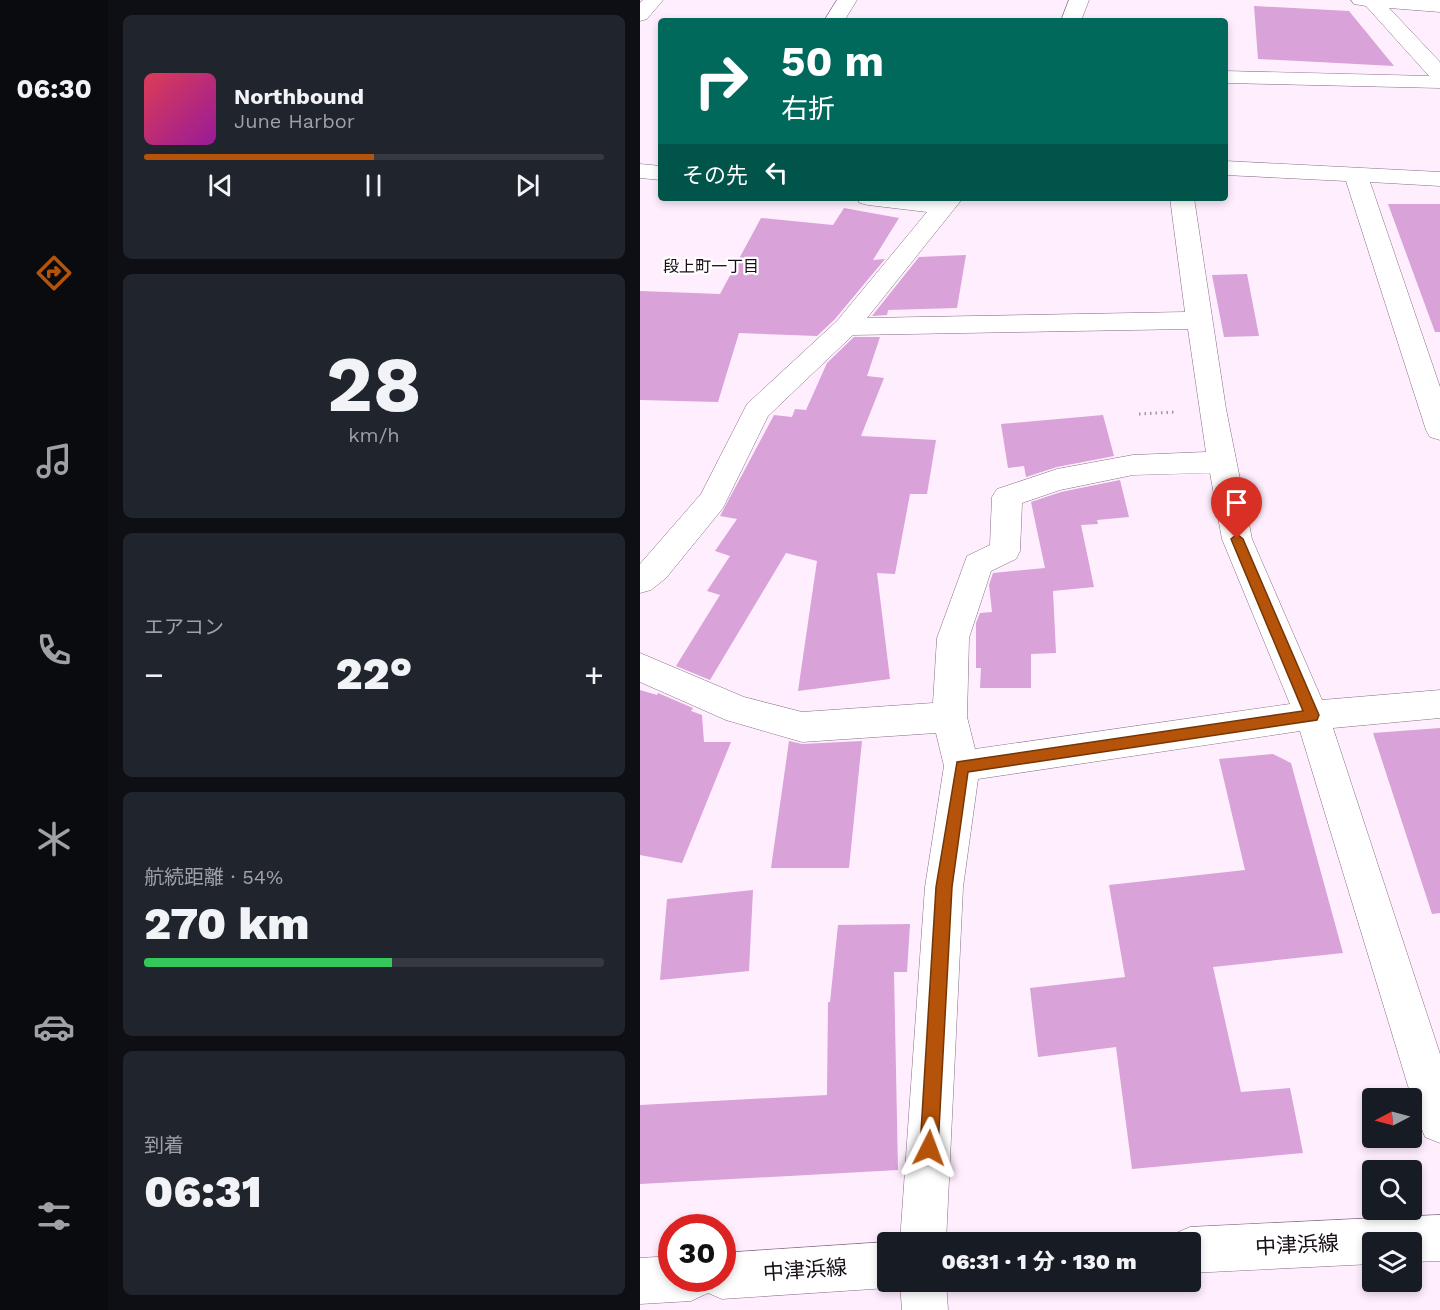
<!DOCTYPE html>
<html lang="ja">
<head>
<meta charset="utf-8">
<style>
  body { margin:0; font-family:"Work Sans","Noto Sans JP",sans-serif; background:#20242c; color:#f1f3f6; height:100vh; display:flex; flex-direction:column; font-size:22px; white-space:nowrap }
  * { box-sizing:border-box; margin:0 }
  p { font-size:20px; color:#9ea1a6 }
  .icon { flex:none; width:33px; height:33px; fill:none; stroke:currentColor; stroke-width:2; stroke-linecap:round; stroke-linejoin:round }
  .map { position:relative; flex:1; overflow:hidden }
  .side { display:flex; flex-direction:column; gap:15px; padding:15px; background:#0d0f14; width:532px }
  .side>* { flex:none }
  .top-card { position:absolute; left:18px; top:18px; width:570px; height:183px; border-radius:6px; box-shadow:0 3px 9px #0003; background:#00695c; color:#fff; overflow:hidden }
  .needle { width:39px; rotate:264deg }
  .buttons { position:absolute; left:722px; top:1088px; display:grid; gap:12px }
  .buttons a { display:grid; place-items:center; width:60px; height:60px; border-radius:6px; background:#171b24; box-shadow:0 3px 9px #0003; font-size:30px }
  .speed { position:absolute; left:18px; top:1214px; display:flex; gap:12px; font-size:30px; font-weight:700; text-align:center }
  .speed>* { display:grid; place-content:center; width:78px; height:78px; border-radius:50%; background:#171b24; box-shadow:0 3px 9px #0003; line-height:1 }
  .speed .limit { border:9px solid #d22; background:#fff; color:#111 }
  .pin { position:absolute; display:grid; place-items:center; width:51px; height:51px; color:#fff; margin:-62px -26px; border-radius:50% 50% 50% 0; rotate:-45deg; box-shadow:0 0 6px #0007 }
  .pin .icon { rotate:45deg }
  .me { position:absolute; width:66px; margin:-33px; rotate:3deg; stroke-linejoin:round; filter:drop-shadow(0 0 4px #0008) }
  .turn { display:flex; align-items:center; gap:21px; height:126px; padding:0 24px; font-size:27px }
  .turn .icon { width:78px; height:78px; stroke-width:2.5 }
  .turn b { display:block; font-size:42px; line-height:51px }
  .then { display:flex; align-items:center; height:57px; padding:0 24px; background:#0003; gap:12px; font-size:22px }
  .big { font-size:45px; font-weight:800; line-height:1.1 }
  .side .tile { flex:1; display:flex; flex-direction:column; justify-content:center; gap:9px; min-width:0; padding:0 21px; border-radius:9px; background:#20242c }
  .side .dial { align-items:center; gap:0 }
  .dial b { font-size:78px; line-height:1 }
  .song { display:flex; align-items:center; gap:18px }
  .cover { width:72px; height:72px; border-radius:9px; background:linear-gradient(135deg,hsl(350 70% 55%),hsl(300 70% 35%)) }
  .played { height:6px; border-radius:3px; background:linear-gradient(90deg,#b45309 50%,#363941 50%) }
  .keys { display:flex; justify-content:space-around; direction:ltr }
  .heat { display:flex; justify-content:space-between; align-items:center; font-size:33px; direction:ltr }
  .charge { height:9px; border-radius:4px; background:linear-gradient(90deg,#34c759 54%,#363941 0) }
  .trip { position:absolute; left:237px; top:1232px; width:324px; height:60px; border-radius:6px; background:#171b24; box-shadow:0 3px 9px #0003; font-weight:800; line-height:60px; text-align:center }
  main { display:flex; flex:1; min-height:0 }
  .menu { display:flex; flex-direction:column; width:108px; justify-content:space-around; align-items:center; background:#090b0e; color:#9ea1a6 }
  .menu .icon { width:42px; height:42px }
  .menu .current { color:#b45309 }
  .menu b { font-size:27px; color:#f1f3f6 }
  .map>svg:first-child { display:block }
</style>
</head>
<body>
<main>
<nav class="menu">
<b>06:30</b>
<svg class="icon current" aria-label="directions" viewBox="0 0 24 24"><path d="M12 3l9 9-9 9-9-9zM9 14v-3h6M13 9l2 2-2 2"/></svg>
<svg class="icon" aria-label="music" viewBox="0 0 24 24"><path d="M9 18V5l10-2v13"/><circle cx="6" cy="18" r="3"/><circle cx="16" cy="16" r="3"/></svg>
<svg class="icon" aria-label="phone" viewBox="0 0 24 24"><path d="M5 4h4l2 5-3 2q2 4 5 5l2-3 5 2v4C11 20 4 13 5 4z"/></svg>
<svg class="icon" aria-label="climate" viewBox="0 0 24 24"><path d="M12 3v18M4 7l16 10M4 17L20 7"/></svg>
<svg class="icon" aria-label="car" viewBox="0 0 24 24"><path d="M5 17H2v-5l4-1 3-4h7l3 4 3 1v5h-3M9 17h6M6 11h13"/><circle cx="7" cy="17" r="2"/><circle cx="17" cy="17" r="2"/></svg>
<svg class="icon" aria-label="filters" viewBox="0 0 24 24"><path d="M4 7h16M4 17h16"/><circle cx="9" cy="7" r="2"/><circle cx="15" cy="17" r="2"/></svg>
</nav>
<section class="side">
<div class="tile">
<div class="song"><i class="cover"></i><div><b>Northbound</b><p>June Harbor</p></div></div>
<div class="played"></div>
<div class="keys"><svg class="icon" aria-label="previous" viewBox="0 0 24 24"><path d="M18 5L8 12l10 7zM5 5v14"/></svg><svg class="icon" aria-label="pause" viewBox="0 0 24 24"><path d="M8 5v14M16 5v14"/></svg><svg class="icon" aria-label="next" viewBox="0 0 24 24"><path d="M6 5l10 7-10 7zM19 5v14"/></svg></div>
</div>
<div class="tile dial"><b>28</b><p>km/h</p></div>
<div class="tile"><p>エアコン</p>
<div class="heat"><a>−</a><b class="big">22°</b><a>+</a></div>
</div>
<div class="tile"><p>航続距離 · 54%</p><b class="big">270 km</b><div class="charge"></div></div>
<div class="tile"><p>到着</p><b class="big">06:31</b></div>
</section>
<div class="map">
<svg width="800" height="1310" viewBox="0 0 800 1310">
  <rect width="100%" height="100%" fill="#ffeefe"/>
  <path fill="#d9a2d9" d="M614,6L709,11L754,66L618,59Z
    M748,204H800V332H795Z
    M204,208L259,218L233,260L245,259L195,319L177,336L99,333L78,402L0,400V291L80,294L121,218L193,225Z
    M326,255L317,308L248,310L247,315L232,316L279,257Z
    M607,274L619,336L584,337L572,275Z
    M214,337H240L227,376L244,378L221,436L296,440L287,494H270L255,574L237,573L250,679L158,691L177,561L146,553L70,680L36,666L80,595L67,591L90,556L75,551L97,519L80,516L134,415L152,417L155,409L166,410L187,363Z
    M463,415L474,456L417,467L386,477L384,466L368,468L361,424Z
    M480,480L489,517L457,520L458,524L441,525L454,587L413,591L416,653L391,654V688H340L341,668H336V623L340,613L352,612L349,585L353,573L405,568L391,502L421,492Z
    M0,690L17,695L18,693L53,708L51,711L62,715L64,742H91L42,863L0,855Z
    M800,728V913L792,914L733,733Z
    M149,741L162,744L222,741L209,868H131Z
    M633,754L651,763L703,953L573,967L601,1092L650,1088L663,1153L492,1169L476,1047L398,1057L390,988L485,977L469,885L605,870L579,759Z
    M113,890L109,971L20,980L27,899Z
    M270,924L267,972H254L258,1170L0,1184V1105L187,1095L188,1002H190L198,925Z"/>
  <g fill="none" stroke-linecap="round" stroke-linejoin="round">
    <g stroke="#866d85" stroke-width="1">
      <path id="minor" d="M3,0H23L7,19L0,21V3Z
        M197,0H217L204,21H184Z
        M429,0H449L441,21H421Z
        M711,0H800V12L749,8L800,62V88L585,83V71L789,76L726,6L714,4Z
        M585,161L800,172V186L730,182L800,387V440L790,437L786,430L706,181L585,175Z
        M0,164L21,166V180L0,178Z
        M216,198H323L227,318L545,312L530,198H554L586,409L612,539L682,700L800,690V718L693,728L800,1054V1143L785,1137L779,1122L660,731L338,779L323,887L306,1242H260L285,887L304,766L296,733L162,742L86,720L0,682V653L104,697L162,712L293,703L297,638L327,556L350,545L352,497L357,489L417,469L493,455L566,452L548,329L213,335L128,416L83,508L26,578L11,590L0,593V564L61,494L107,404L197,321L287,212L228,205L220,203ZM570,473L582,539L650,704L335,749L327,717L329,638L351,571L376,559L380,551L382,503L420,490L493,475Z
        M800,1215V1261L771,1262V1242H732V1264L550,1273V1242H530L534,1234L550,1227Z
        M248,1242V1281H306L308,1310H262L260,1283L248,1288L82,1299L68,1293L51,1301L0,1304V1258L32,1256V1278H82V1253Z"/>
    </g>
    <path stroke="#a496a3" stroke-width="3" stroke-dasharray="1.5 4" stroke-linecap="butt" d="M499,414L535,412"/>
    <use href="#minor" fill="#fff" fill-rule="evenodd"/>
  </g>
  <path fill="#b45309" stroke="#753606" stroke-width="1.5" d="M597,534L603,539L679,715L677,720L328,772L312,887L298,1148L295,1154L289,1156L283,1154L280,1148L296,887L317,762L663,711L591,539Z"/>
  <g text-anchor="middle" stroke-width="4.5" stroke-linejoin="round" paint-order="stroke">
    <g font-size="16" fill="#180e17" stroke="#fff">
      <text x="71" y="272">段上町一丁目</text>
    </g>
    <g font-size="21" fill="#180e17" stroke="#fff">
      <text transform="translate(657 1245) rotate(-3)" y="7">中津浜線</text>
      <text transform="translate(165 1270) rotate(-4)" y="7">中津浜線</text>
    </g>
  </g>
</svg>
<div class="buttons">
<a><svg class="needle" viewBox="-14 -14 28 28"><path d="M0-13l5 13h-10z" fill="#e53935"/><path d="M0 13l5-13h-10z" fill="#9ea1a6"/></svg></a>
<a><svg class="icon" aria-label="search" viewBox="0 0 24 24"><circle cx="10" cy="10" r="6"/><path d="M15 15l6 6"/></svg></a>
<a><svg class="icon" aria-label="layers" viewBox="0 0 24 24"><path d="M12 4l9 5-9 5-9-5zM3 14l9 5 9-5"/></svg></a>
</div>
<div class="speed"><div class="limit">30</div></div>
<div class="pin" style="left:597px;top:539px;background:#d93025"><svg class="icon" aria-label="arrive" viewBox="0 0 24 24"><path d="M6 21V4h12l-3 4 3 4H6"/></svg></div>
<svg class="me" style="left:289px;top:1148px" viewBox="-20 -20 40 40"><path d="M0-17L14 15 0 8-14 15z" fill="#b45309" stroke="#fff" stroke-width="4"/></svg>
<div class="trip">06:31 · 1 分 · 130 m</div>
<div class="top-card">
<div class="turn"><svg class="icon" aria-label="right" viewBox="0 0 24 24"><path d="M7 20v-9h11M14 6l5 5-5 5"/></svg><div><b>50 m</b>右折</div></div>
<div class="then">その先<svg class="icon" aria-label="left" viewBox="0 0 24 24"><path d="M17 20v-9H6M10 6l-5 5 5 5"/></svg></div>
</div>
</div>
</main>
</body>
</html>
